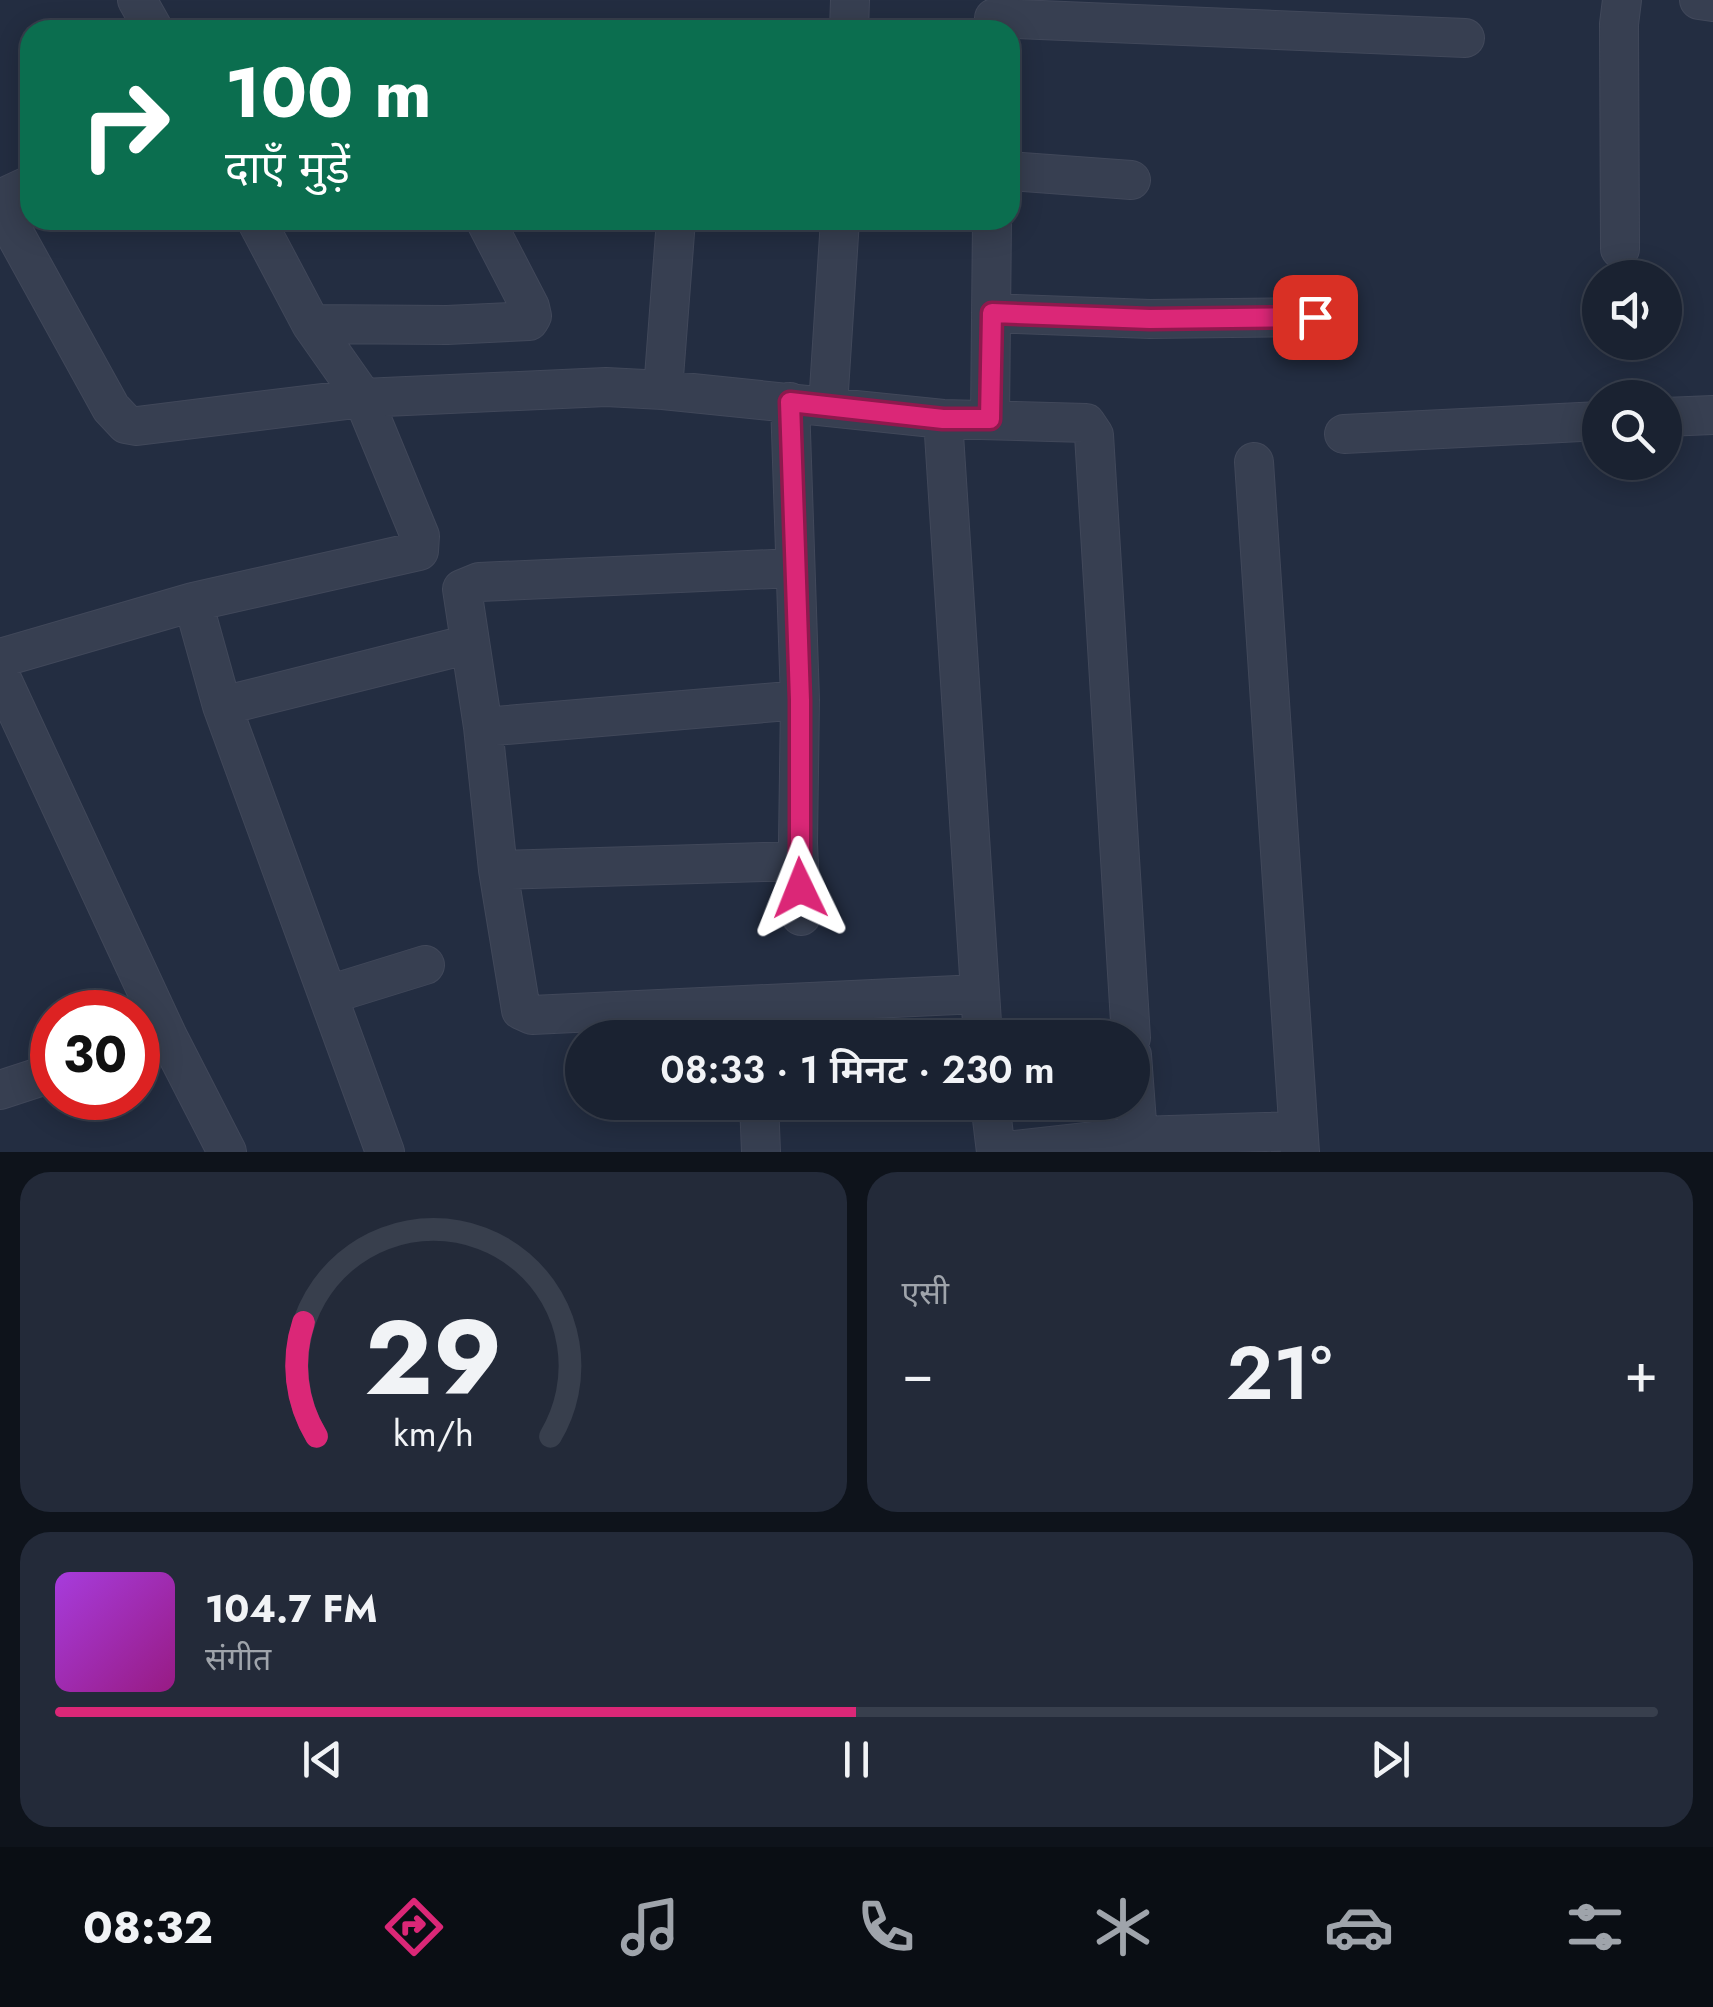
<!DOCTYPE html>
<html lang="hi">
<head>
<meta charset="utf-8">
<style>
  body { margin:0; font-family:Jost,"Noto Sans Devanagari",sans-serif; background:#232a39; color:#f1f3f6; height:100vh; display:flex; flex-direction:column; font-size:38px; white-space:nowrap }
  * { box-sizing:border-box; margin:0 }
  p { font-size:32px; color:#9fa4ab }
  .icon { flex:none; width:55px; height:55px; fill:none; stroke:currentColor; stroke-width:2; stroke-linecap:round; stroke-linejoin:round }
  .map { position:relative; height:1152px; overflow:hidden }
  .sheet { display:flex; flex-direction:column; gap:20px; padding:20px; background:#0e131b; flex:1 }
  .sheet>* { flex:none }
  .banner { position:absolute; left:20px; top:20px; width:1000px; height:210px; border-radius:30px; box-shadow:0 5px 25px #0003,0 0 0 2px #383f4d; background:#0b6e4f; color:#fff; overflow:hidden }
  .fabs { position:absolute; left:1582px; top:260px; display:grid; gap:20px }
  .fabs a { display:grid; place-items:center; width:100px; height:100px; border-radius:50%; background:#1a2231; box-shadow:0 5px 25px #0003,0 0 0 2px #383f4d; font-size:50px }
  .speed { position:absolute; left:30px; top:990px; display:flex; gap:20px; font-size:50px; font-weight:700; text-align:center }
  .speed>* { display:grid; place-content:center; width:130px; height:130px; border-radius:50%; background:#1a2231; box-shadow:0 5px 25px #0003,0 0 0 2px #383f4d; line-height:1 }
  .speed .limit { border:15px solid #d22; background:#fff; color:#111 }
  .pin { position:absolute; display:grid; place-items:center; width:85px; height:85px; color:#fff; margin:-42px; border-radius:20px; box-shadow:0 5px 15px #0006 }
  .me { position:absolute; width:110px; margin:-55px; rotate:358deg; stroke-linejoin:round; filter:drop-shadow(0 0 8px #0008) }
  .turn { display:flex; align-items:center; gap:35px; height:210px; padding:0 40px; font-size:45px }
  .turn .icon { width:130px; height:130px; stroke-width:2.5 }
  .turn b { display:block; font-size:70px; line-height:85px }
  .big { font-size:75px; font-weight:600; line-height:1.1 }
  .sheet .tile { flex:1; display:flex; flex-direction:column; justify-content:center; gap:15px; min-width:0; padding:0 35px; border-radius:30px; background:#232a39 }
  .sheet .dial { align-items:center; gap:0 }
  .dial svg { height:260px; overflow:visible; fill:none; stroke:#383f4d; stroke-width:7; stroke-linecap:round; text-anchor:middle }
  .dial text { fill:#f1f3f6; stroke:none }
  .song { display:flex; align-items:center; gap:30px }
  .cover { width:120px; height:120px; border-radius:15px; background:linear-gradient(135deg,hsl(280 70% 55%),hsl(310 70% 35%)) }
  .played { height:10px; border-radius:5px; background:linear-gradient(90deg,#db2777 50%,#383f4d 50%) }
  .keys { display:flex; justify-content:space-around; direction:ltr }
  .heat { display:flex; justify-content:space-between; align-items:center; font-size:55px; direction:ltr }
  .sheet .tiles { flex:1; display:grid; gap:20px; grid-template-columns:1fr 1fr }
  .tile:last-child { grid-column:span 2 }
  .trip { position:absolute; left:565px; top:1020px; width:585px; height:100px; border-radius:50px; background:#1a2231; box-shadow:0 5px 25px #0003,0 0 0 2px #383f4d; font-weight:600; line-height:100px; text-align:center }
  .tab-bar { display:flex; height:160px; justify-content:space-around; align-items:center; background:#0a0e14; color:#9fa4ab }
  .tab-bar .icon { width:70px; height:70px }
  .tab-bar .current { color:#db2777 }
  .tab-bar b { font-size:45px; color:#f1f3f6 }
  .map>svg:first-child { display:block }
</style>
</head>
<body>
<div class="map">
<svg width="1713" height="1152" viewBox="0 0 1713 1152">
  <rect width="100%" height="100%" fill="#232d41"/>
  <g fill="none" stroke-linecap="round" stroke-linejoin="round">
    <g stroke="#41485a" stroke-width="40">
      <path id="street" d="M137,0L154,30
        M1699,0L1713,2
        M994,18L1465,38
        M849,30L850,0
        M1010,171L1131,180
        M0,199L30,185
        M0,207L111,408L126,424L137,426L363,398L606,387L663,390L943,419L1086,423L1094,435L1131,1038
        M1620,249L1619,24L1622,0
        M991,313L1150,319L1315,317
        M311,324L447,325L529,321L532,316L530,307L485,220
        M663,390L676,220
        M790,402L800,700L798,843L801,916
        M828,406L840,220
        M1665,417L1713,415
        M943,419L983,1038
        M990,419L992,220
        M1344,434L1600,421
        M1254,462L1300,1152
        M794,568L479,582L462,589L483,727L498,870L521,1010L532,1015L978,994
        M193,602L222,706L385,1152
        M0,658L193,602L419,551L420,536L363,398L311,324L256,220
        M0,675L168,1037L227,1152
        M222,706L470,644
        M483,727L800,700
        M498,870L799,861
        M328,995L425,965
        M1132,1055L1138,1136
        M0,1090L52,1073
        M759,1102L761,1152
        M990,1102L996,1152
        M997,1152L1138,1136L1298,1131"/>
    </g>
    <use href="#street" stroke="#373f51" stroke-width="38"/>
  </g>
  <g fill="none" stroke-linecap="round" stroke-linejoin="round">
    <g stroke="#8e194d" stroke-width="25">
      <path id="route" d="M800,888V700L790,402L943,419H990L992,313L1150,319L1315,317"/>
    </g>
    <use href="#route" stroke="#db2777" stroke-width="18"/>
  </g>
</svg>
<div class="fabs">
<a><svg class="icon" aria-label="sound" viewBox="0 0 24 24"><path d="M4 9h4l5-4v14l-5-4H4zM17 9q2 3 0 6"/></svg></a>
<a><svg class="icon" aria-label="search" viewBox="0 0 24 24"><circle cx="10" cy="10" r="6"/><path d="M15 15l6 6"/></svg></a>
</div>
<div class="speed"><div class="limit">30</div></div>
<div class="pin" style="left:1315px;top:317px;background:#d93025"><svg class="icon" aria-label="arrive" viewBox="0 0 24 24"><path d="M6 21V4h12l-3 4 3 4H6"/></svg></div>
<svg class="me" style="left:800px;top:888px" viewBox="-20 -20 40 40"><path d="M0-17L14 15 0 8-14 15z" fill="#db2777" stroke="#fff" stroke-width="4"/></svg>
<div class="trip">08:33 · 1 मिनट · 230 m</div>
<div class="banner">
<div class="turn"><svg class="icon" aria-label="right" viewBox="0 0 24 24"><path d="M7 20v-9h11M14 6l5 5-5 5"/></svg><div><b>100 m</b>दाएँ मुड़ें</div></div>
</div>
</div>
<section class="sheet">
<div class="tiles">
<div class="tile dial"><svg viewBox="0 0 100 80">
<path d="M14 69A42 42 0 1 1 86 69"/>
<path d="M14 69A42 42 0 0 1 10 34" stroke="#db2777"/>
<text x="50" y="56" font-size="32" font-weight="700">29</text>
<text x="50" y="72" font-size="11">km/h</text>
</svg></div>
<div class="tile"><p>एसी</p>
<div class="heat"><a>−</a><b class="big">21°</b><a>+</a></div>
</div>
<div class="tile">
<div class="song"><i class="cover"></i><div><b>104.7 FM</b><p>संगीत</p></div></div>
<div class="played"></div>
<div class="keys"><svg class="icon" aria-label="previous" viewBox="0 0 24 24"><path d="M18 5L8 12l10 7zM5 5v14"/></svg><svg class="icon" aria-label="pause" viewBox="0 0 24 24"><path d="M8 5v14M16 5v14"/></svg><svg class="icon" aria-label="next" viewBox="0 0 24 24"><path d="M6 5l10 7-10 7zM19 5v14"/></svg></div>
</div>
</div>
</section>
<nav class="tab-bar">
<b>08:32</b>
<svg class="icon current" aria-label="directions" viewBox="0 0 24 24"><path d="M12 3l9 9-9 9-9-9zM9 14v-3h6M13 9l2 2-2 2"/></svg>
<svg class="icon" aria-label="music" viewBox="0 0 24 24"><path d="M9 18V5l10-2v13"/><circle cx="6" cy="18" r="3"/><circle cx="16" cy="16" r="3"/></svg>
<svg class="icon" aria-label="phone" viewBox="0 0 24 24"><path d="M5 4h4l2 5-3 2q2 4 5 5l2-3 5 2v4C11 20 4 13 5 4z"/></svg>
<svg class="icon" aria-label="climate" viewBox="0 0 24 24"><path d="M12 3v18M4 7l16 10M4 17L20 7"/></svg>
<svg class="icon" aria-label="car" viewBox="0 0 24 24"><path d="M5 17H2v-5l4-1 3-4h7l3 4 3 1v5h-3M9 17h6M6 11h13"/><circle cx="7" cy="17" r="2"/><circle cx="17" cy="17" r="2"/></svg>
<svg class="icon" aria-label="filters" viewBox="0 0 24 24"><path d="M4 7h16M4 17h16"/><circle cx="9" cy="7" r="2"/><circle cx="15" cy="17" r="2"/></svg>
</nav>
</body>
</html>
